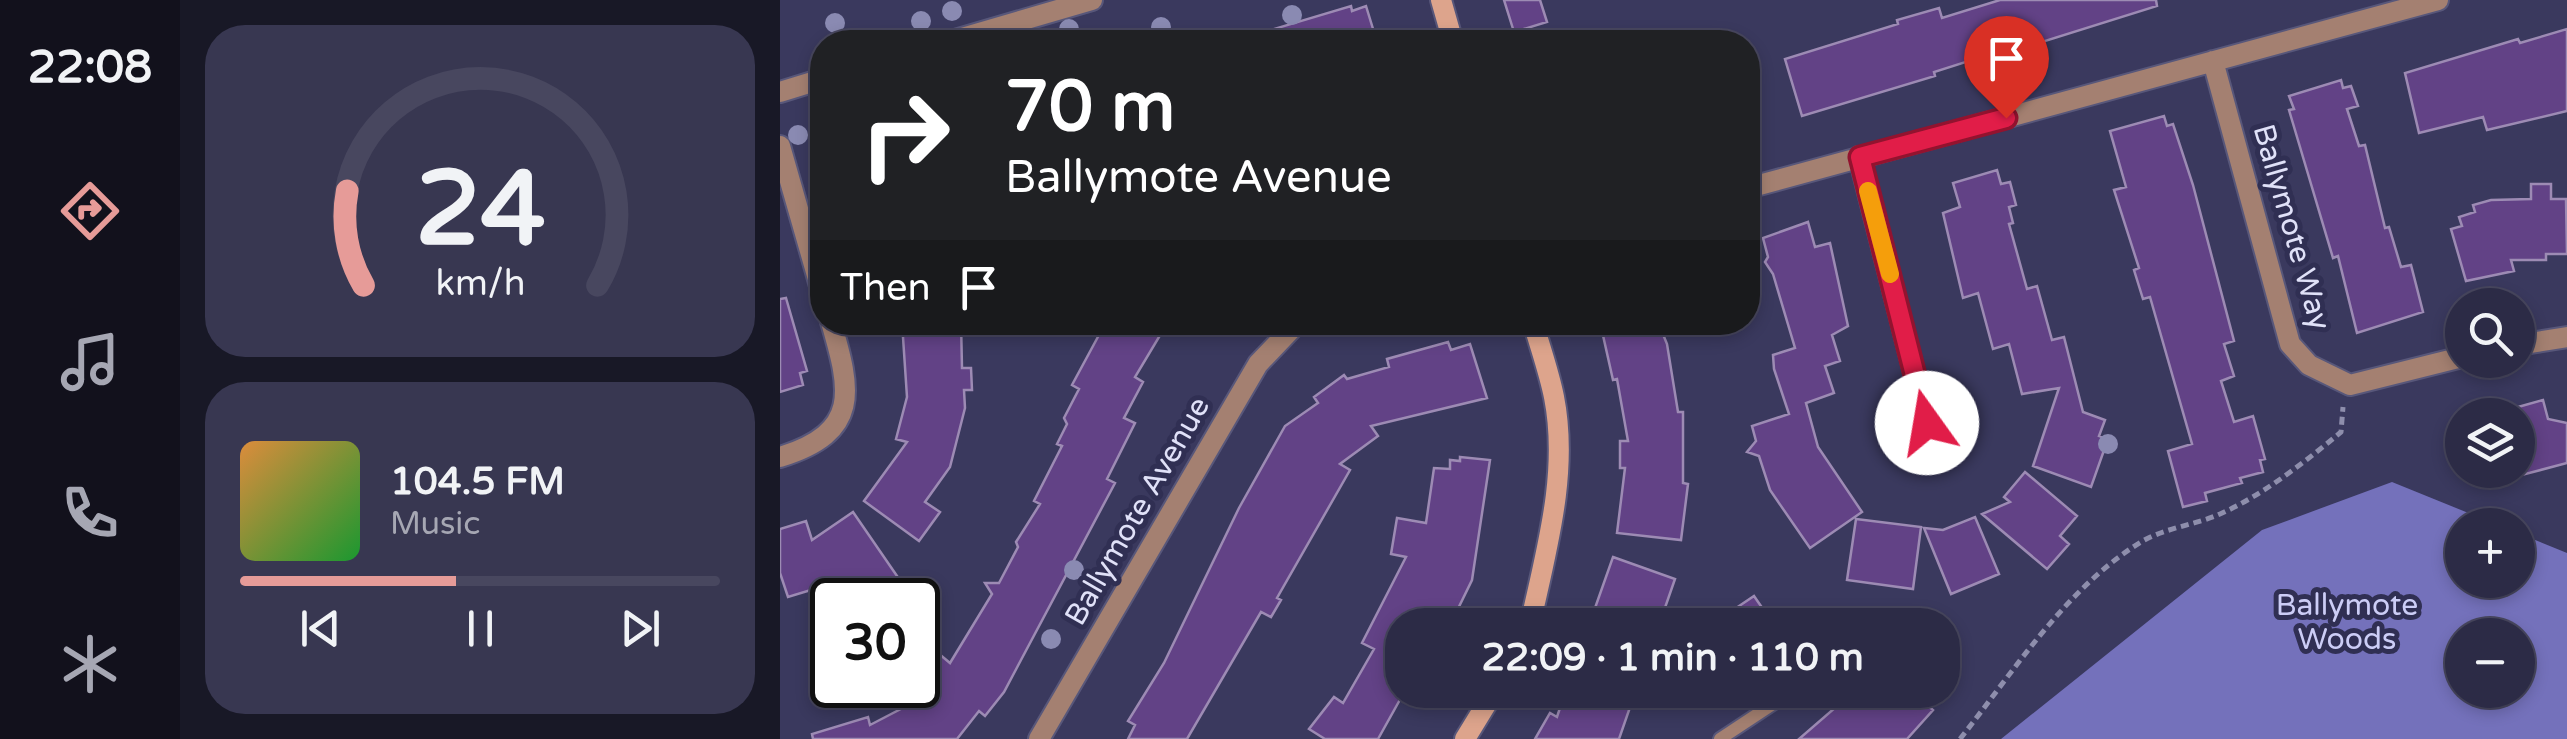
<!DOCTYPE html>
<html lang="en">
<head>
<meta charset="utf-8">
<style>
  body { margin:0; font-family:"Varela Round",sans-serif; background:#383751; color:#f1f3f6; height:100vh; display:flex; flex-direction:column; font-size:38px; white-space:nowrap }
  * { box-sizing:border-box; margin:0 }
  p { font-size:32px; color:#a6a7b3 }
  .icon { flex:none; width:55px; height:55px; fill:none; stroke:currentColor; stroke-width:2; stroke-linecap:round; stroke-linejoin:round }
  .map { position:relative; flex:1; overflow:hidden }
  .side { display:flex; flex-direction:column; gap:25px; padding:25px; background:#181826; width:600px }
  .side>* { flex:none }
  .hud { position:absolute; left:30px; top:30px; width:950px; height:305px; border-radius:40px; box-shadow:0 5px 15px #0003,0 0 0 2px #48475f; background:#202124; color:#fff; overflow:hidden }
  .fabs { position:absolute; left:1665px; top:288px; display:grid; gap:20px }
  .fabs a { display:grid; place-items:center; width:90px; height:90px; border-radius:50%; background:#2c2b46; box-shadow:0 5px 15px #0003,0 0 0 2px #48475f; font-size:50px }
  .speed { position:absolute; left:30px; top:578px; display:flex; gap:20px; font-size:50px; font-weight:700; text-align:center }
  .speed>* { display:grid; place-content:center; width:130px; height:130px; border-radius:50%; background:#2c2b46; box-shadow:0 5px 15px #0003,0 0 0 2px #48475f; line-height:1 }
  .speed .limit { border:5px solid #111; border-radius:15px; background:#fff; color:#111 }
  .pin { position:absolute; display:grid; place-items:center; width:85px; height:85px; color:#fff; margin:-102px -42px; border-radius:50% 50% 50% 0; rotate:-45deg; box-shadow:0 0 10px #0007 }
  .pin .icon { rotate:45deg }
  .me { position:absolute; width:110px; margin:-55px; rotate:347deg; stroke-linejoin:round; filter:drop-shadow(0 0 8px #0008) }
  .turn { display:flex; align-items:center; gap:35px; height:210px; padding:0 30px; font-size:45px }
  .turn .icon { width:130px; height:130px; stroke-width:2.5 }
  .turn b { display:block; font-size:70px; line-height:85px }
  .then { display:flex; align-items:center; height:95px; padding:0 30px; background:#0003; gap:20px; font-size:38px }
  .side .widget { flex:1; display:flex; flex-direction:column; justify-content:center; gap:15px; min-width:0; padding:0 35px; border-radius:40px; background:#383751 }
  .side .dial { align-items:center; gap:0 }
  .dial svg { height:260px; overflow:visible; fill:none; stroke:#48475f; stroke-width:7; stroke-linecap:round; text-anchor:middle }
  .dial text { fill:#f1f3f6; stroke:none }
  .song { display:flex; align-items:center; gap:30px }
  .cover { width:120px; height:120px; border-radius:15px; background:linear-gradient(135deg,hsl(30 70% 55%),hsl(130 70% 35%)) }
  .played { height:10px; border-radius:5px; background:linear-gradient(90deg,#e69b98 45%,#48475f 45%) }
  .keys { display:flex; justify-content:space-around; direction:ltr }
  .trip { position:absolute; left:605px; top:608px; width:575px; height:100px; border-radius:40px; background:#2c2b46; box-shadow:0 5px 15px #0003,0 0 0 2px #48475f; font-weight:800; line-height:100px; text-align:center }
  main { display:flex; flex:1; min-height:0 }
  .tabs { display:flex; flex-direction:column; width:180px; justify-content:space-around; align-items:center; background:#12111c; color:#a6a7b3 }
  .tabs .icon { width:70px; height:70px }
  .tabs .current { color:#e69b98 }
  .tabs b { font-size:45px; color:#f1f3f6 }
  .map>svg:first-child { display:block }
</style>
</head>
<body>
<main>
<nav class="tabs">
<b>22:08</b>
<svg class="icon current" aria-label="directions" viewBox="0 0 24 24"><path d="M12 3l9 9-9 9-9-9zM9 14v-3h6M13 9l2 2-2 2"/></svg>
<svg class="icon" aria-label="music" viewBox="0 0 24 24"><path d="M9 18V5l10-2v13"/><circle cx="6" cy="18" r="3"/><circle cx="16" cy="16" r="3"/></svg>
<svg class="icon" aria-label="phone" viewBox="0 0 24 24"><path d="M5 4h4l2 5-3 2q2 4 5 5l2-3 5 2v4C11 20 4 13 5 4z"/></svg>
<svg class="icon" aria-label="climate" viewBox="0 0 24 24"><path d="M12 3v18M4 7l16 10M4 17L20 7"/></svg>
</nav>
<section class="side">
<div class="widget dial"><svg viewBox="0 0 100 80">
<path d="M14 69A42 42 0 1 1 86 69"/>
<path d="M14 69A42 42 0 0 1 9 40" stroke="#e69b98"/>
<text x="50" y="56" font-size="32" font-weight="700">24</text>
<text x="50" y="72" font-size="11">km/h</text>
</svg></div>
<div class="widget">
<div class="song"><i class="cover"></i><div><b>104.5 FM</b><p>Music</p></div></div>
<div class="played"></div>
<div class="keys"><svg class="icon" aria-label="previous" viewBox="0 0 24 24"><path d="M18 5L8 12l10 7zM5 5v14"/></svg><svg class="icon" aria-label="pause" viewBox="0 0 24 24"><path d="M8 5v14M16 5v14"/></svg><svg class="icon" aria-label="next" viewBox="0 0 24 24"><path d="M6 5l10 7-10 7zM19 5v14"/></svg></div>
</div>
</section>
<div class="map">
<svg width="1787" height="739" viewBox="0 0 1787 739">
  <rect width="100%" height="100%" fill="#3a395e"/>
  <path fill="#7471bb" fill-rule="evenodd" d="M1612,482L1718,525H1682V580H1738V533L1787,553V739H1221L1482,530ZM1682,635H1738V690H1682Z"/>
  <path fill="#624286" stroke="#9d8bb4" stroke-width="2.5" d="M724,0H760L767,22L734,32Z
    M1220,0H1376L1377,6L1262,42L1261,38L1154,72L1155,76L1022,116L1005,59L1118,24L1117,20L1159,8L1162,18Z
    M571,6L572,11L586,6L597,42H464V38Z
    M1787,29V111L1707,130L1703,117L1639,133L1625,73L1738,39L1740,43Z
    M1561,80L1563,88L1571,86L1578,106L1567,109L1579,146L1585,145L1605,228L1609,227L1621,267L1631,265L1643,312L1577,333L1558,256L1553,258L1509,110L1514,109L1509,96Z
    M1384,116L1387,126L1393,124L1413,185L1454,341L1444,344L1454,376L1441,381L1454,422L1473,416L1485,459L1480,460L1483,472L1460,478L1462,483L1425,493L1427,501L1403,507L1388,451L1412,444L1370,297L1363,299L1354,270L1359,268L1334,190L1346,187L1330,131Z
    M1217,170L1221,184L1230,182L1236,205L1229,207L1233,223L1229,224L1247,289L1257,286L1272,340L1284,337L1303,412L1325,420L1319,436L1328,439L1311,487L1253,466L1279,388L1242,394L1229,344L1213,349L1198,293L1183,298L1163,213L1180,207L1173,183Z
    M1751,184H1771V199H1786L1787,254H1766V260H1731L1734,271L1686,281L1671,229L1682,226L1679,217L1695,212L1693,205L1711,200L1751,199Z
    M1028,222L1035,247L1050,243L1068,326L1052,335L1060,361L1045,366L1054,393L1026,403L1038,447L1082,512L1030,548L990,490L979,456L967,452L976,441L972,426L1009,414L994,369L993,355L1015,348L993,274L985,262L988,257L983,238Z
    M6,298L27,371L20,373L23,385L0,392V299Z
    M122,322H181L182,368H191L192,390H184L185,408L170,467L145,502L160,512L139,541L84,501L127,442L116,439L127,397Z
    M326,322H388L355,377L363,382L344,418L355,423L327,479L335,483L224,692L205,716L199,711L177,739H33L32,734L88,717L90,725L138,700V677L158,653L170,663L212,594L205,583H219L238,547L236,542L260,504L254,501L282,446L277,444L287,424L284,418L299,389L292,385Z
    M820,322H878L887,344L898,412H903V483L908,484L901,540L837,533L845,468H840V441H848L837,379L833,380Z
    M668,342L671,350L690,344L707,398L591,426L598,436L560,464L570,470L497,598L501,600L491,617L481,612L407,739H348L355,725L348,721L384,663L459,508L505,426L538,403L534,397L564,375L567,379L609,367L607,359Z
    M1763,400L1768,419L1787,423V463L1738,476V407Z
    M680,457L710,460L692,580L670,625H622V696L598,739H545L529,729L554,697L563,703L594,649L582,643L626,557L611,554L617,518L646,523L654,468L670,469V460L680,461Z
    M1245,472L1297,516L1280,536L1289,544L1267,569L1202,514L1230,502L1224,497Z
    M73,512L117,576L83,600L67,579L8,597L0,573V529L26,521L32,540Z
    M1195,517L1219,574L1171,594L1144,528L1163,530Z
    M1076,519L1141,527L1133,589L1067,580Z
    M833,557L895,579L879,625H809Z
    M974,596L994,625H931Z
    M786,690H856L839,739H755L770,713L777,717Z
    M1086,690H1130L1153,710L1127,739H1019L1064,700L1071,708Z"/>
  <g fill="none" stroke-linecap="round" stroke-linejoin="round">
    <g stroke="#58577a" stroke-width="16">
      <path id="lane" d="M940,739L1014,690"/>
    </g>
    <g stroke="#58577a" stroke-width="24">
      <path id="street" d="M168,42L312,0
        M1433,61L1510,344L1529,365L1570,385L1682,357
        M0,92L42,79
        M0,146L42,293
        M1079,157L1147,423
        M968,188L1658,0
        M1738,345L1787,337
        M0,457C81,432 71,391 51,322
        M259,739L478,364L518,322"/>
    </g>
    <g stroke="#58577a" stroke-width="24">
      <path id="secondary" d="M661,0L673,42
        M750,625C766,551 789,473 774,397C769,372 760,347 753,322
        M685,739L715,690"/>
    </g>
    <path stroke="#8e8eac" stroke-width="5" stroke-dasharray="8 5" stroke-linecap="butt" d="M1180,739C1234,671 1286,588 1361,542C1384,528 1415,525 1440,514C1483,495 1525,462 1561,432L1563,407"/>
    <use href="#lane" stroke="#a48071" stroke-width="12"/>
    <use href="#street" stroke="#a48071" stroke-width="20"/>
    <use href="#secondary" stroke="#dda48c" stroke-width="20"/>
  </g>
  <g fill="#8a8ab2">
    <circle cx="172" cy="11" r="10"/>
    <circle cx="512" cy="15" r="10"/>
    <circle cx="141" cy="21" r="10"/>
    <circle cx="55" cy="23" r="10"/>
    <circle cx="381" cy="27" r="10"/>
    <circle cx="289" cy="29" r="10"/>
    <circle cx="18" cy="135" r="10"/>
    <circle cx="1328" cy="444" r="10"/>
    <circle cx="294" cy="570" r="10"/>
    <circle cx="271" cy="639" r="10"/>
  </g>
  <g fill="none" stroke-linecap="round" stroke-linejoin="round">
    <g stroke="#92132f" stroke-width="25">
      <path id="route" d="M1147,423L1080,157L1226,118"/>
    </g>
    <use href="#route" stroke="#e11d48" stroke-width="18"/>
    <path stroke="#f59e0b" stroke-width="18" d="M1088,191L1110,274"/>
  </g>
  <g text-anchor="middle" stroke-width="10" stroke-linejoin="round" paint-order="stroke">
    <g font-size="30" fill="#e0e1f8" stroke="#302f53">
      <text transform="translate(1512 227) rotate(74)" y="10">Ballymote Way</text>
      <text transform="translate(357 511) rotate(-60)" y="10">Ballymote Avenue</text>
    </g>
    <g font-size="30" fill="#cccdf6" stroke="#302f53">
      <text x="1567" y="615">Ballymote<tspan x="1567" dy="34">Woods</tspan></text>
    </g>
  </g>
</svg>
<div class="fabs">
<a><svg class="icon" aria-label="search" viewBox="0 0 24 24"><circle cx="10" cy="10" r="6"/><path d="M15 15l6 6"/></svg></a>
<a><svg class="icon" aria-label="layers" viewBox="0 0 24 24"><path d="M12 4l9 5-9 5-9-5zM3 14l9 5 9-5"/></svg></a>
<a>+</a>
<a>−</a>
</div>
<div class="speed"><div class="limit">30</div></div>
<div class="pin" style="left:1226px;top:118px;background:#d93025"><svg class="icon" aria-label="arrive" viewBox="0 0 24 24"><path d="M6 21V4h12l-3 4 3 4H6"/></svg></div>
<svg class="me" style="left:1147px;top:423px" viewBox="-20 -20 40 40"><circle r="19" fill="#fff"/><path d="M0-13L10 11 0 6-10 11z" fill="#e11d48"/></svg>
<div class="trip">22:09 · 1 min · 110 m</div>
<div class="hud">
<div class="turn"><svg class="icon" aria-label="right" viewBox="0 0 24 24"><path d="M7 20v-9h11M14 6l5 5-5 5"/></svg><div><b>70 m</b>Ballymote Avenue</div></div>
<div class="then">Then<svg class="icon" aria-label="arrive" viewBox="0 0 24 24"><path d="M6 21V4h12l-3 4 3 4H6"/></svg></div>
</div>
</div>
</main>
</body>
</html>
